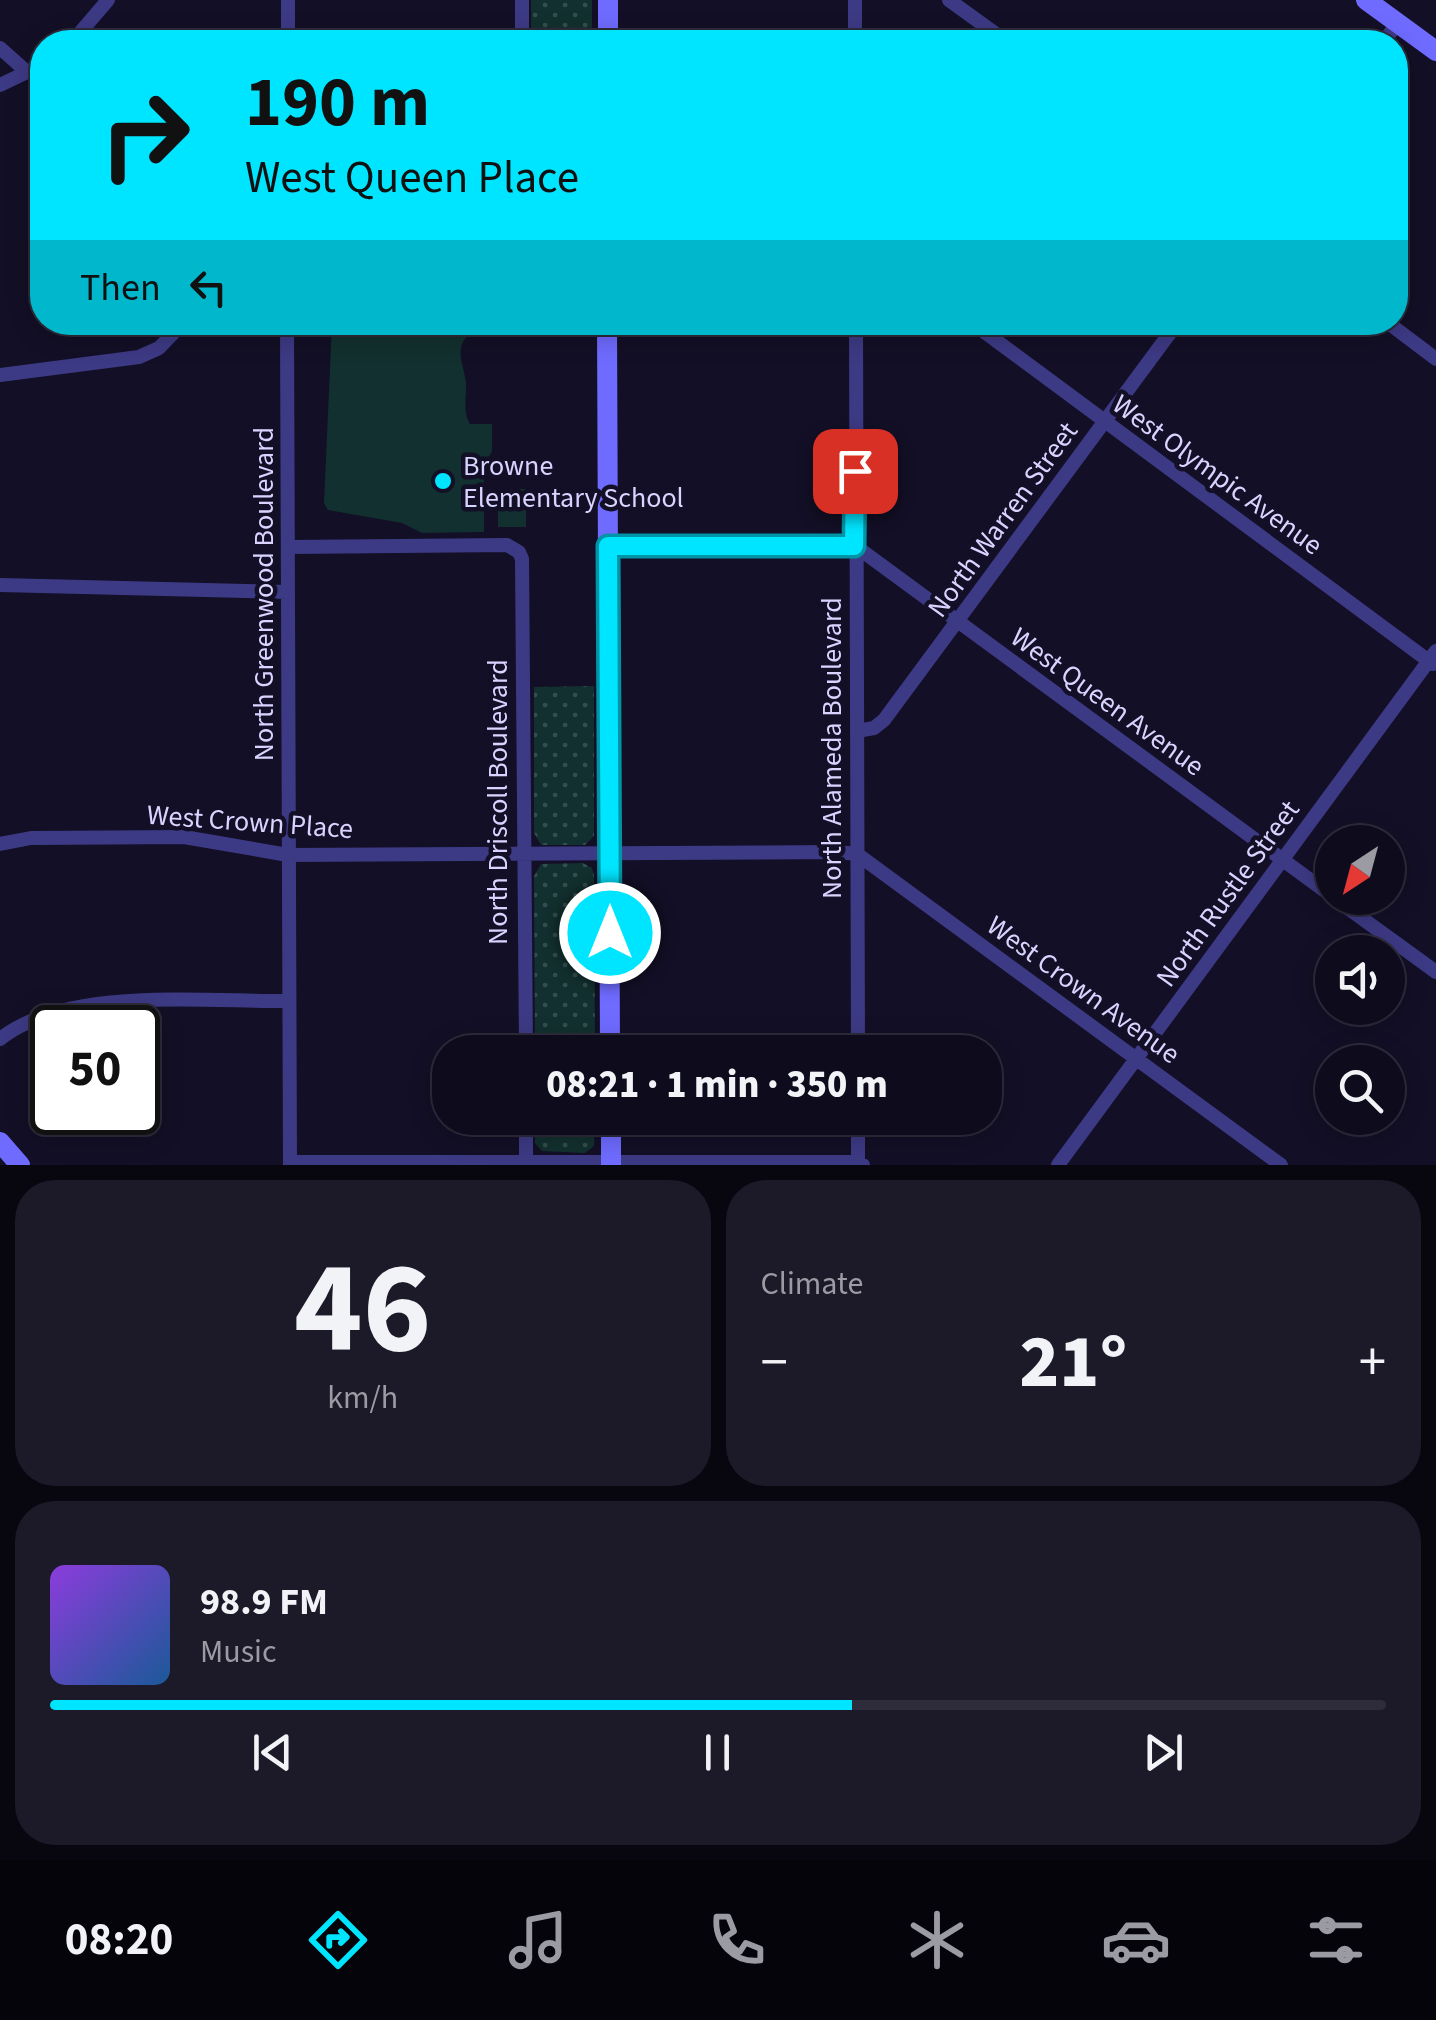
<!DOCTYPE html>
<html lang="en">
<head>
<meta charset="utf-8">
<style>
  body { margin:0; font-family:"Source Sans 3",sans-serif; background:#1c1929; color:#f1f3f6; height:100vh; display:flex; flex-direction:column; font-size:38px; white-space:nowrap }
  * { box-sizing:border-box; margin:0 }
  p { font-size:32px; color:#9b9ba3 }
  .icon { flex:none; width:55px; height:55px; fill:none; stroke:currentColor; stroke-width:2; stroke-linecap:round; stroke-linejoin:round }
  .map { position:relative; height:1165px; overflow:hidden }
  .details { display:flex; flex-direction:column; gap:15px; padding:15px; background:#08060f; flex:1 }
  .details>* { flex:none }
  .guide { position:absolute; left:30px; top:30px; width:1378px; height:305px; border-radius:40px; box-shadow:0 5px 25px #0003,0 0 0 2px #2e2b3b; background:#00e5ff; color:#111; overflow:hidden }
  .needle { width:65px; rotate:216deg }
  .tools { position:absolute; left:1315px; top:825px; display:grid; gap:20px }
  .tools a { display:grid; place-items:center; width:90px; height:90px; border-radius:50%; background:#0e0b1c; box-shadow:0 5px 25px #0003,0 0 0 2px #2e2b3b; font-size:50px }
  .speed { position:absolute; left:30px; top:1005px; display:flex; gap:20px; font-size:50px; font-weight:700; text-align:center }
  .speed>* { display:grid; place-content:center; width:130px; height:130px; border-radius:50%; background:#0e0b1c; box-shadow:0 5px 25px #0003,0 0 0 2px #2e2b3b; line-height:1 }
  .speed .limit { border:5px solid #111; border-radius:15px; background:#fff; color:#111 }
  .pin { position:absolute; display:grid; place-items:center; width:85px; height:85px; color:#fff; margin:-42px; border-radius:20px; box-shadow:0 5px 15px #0006 }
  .me { position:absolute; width:110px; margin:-55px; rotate:0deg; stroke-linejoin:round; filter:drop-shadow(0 0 8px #0008) }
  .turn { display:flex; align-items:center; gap:35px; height:210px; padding:0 50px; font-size:45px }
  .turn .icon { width:130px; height:130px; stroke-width:2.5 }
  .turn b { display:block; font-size:70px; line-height:85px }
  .then { display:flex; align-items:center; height:95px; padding:0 50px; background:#0003; gap:20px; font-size:38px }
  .big { font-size:75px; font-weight:800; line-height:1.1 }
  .details .tile { flex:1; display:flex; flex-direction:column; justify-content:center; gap:15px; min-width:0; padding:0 35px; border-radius:40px; background:#1c1929 }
  .details .dial { align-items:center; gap:0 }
  .dial b { font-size:130px; line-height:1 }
  .song { display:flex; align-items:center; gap:30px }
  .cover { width:120px; height:120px; border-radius:15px; background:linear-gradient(135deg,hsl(270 70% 55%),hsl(210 70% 35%)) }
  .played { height:10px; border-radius:5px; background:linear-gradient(90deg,#00e5ff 60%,#2e2b3b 60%) }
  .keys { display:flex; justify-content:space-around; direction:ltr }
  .heat { display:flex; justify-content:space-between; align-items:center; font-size:55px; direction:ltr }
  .details .tiles { flex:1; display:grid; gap:15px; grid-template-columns:1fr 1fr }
  .tile:last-child { grid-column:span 2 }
  .trip { position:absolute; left:432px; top:1035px; width:570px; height:100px; border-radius:40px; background:#0e0b1c; box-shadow:0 5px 25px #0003,0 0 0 2px #2e2b3b; font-weight:800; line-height:100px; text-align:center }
  .dock { display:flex; height:160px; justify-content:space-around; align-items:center; background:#06040b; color:#9b9ba3 }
  .dock .icon { width:70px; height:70px }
  .dock .active { color:#00e5ff }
  .dock b { font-size:45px; color:#f1f3f6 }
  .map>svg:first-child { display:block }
</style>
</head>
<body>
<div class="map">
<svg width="1436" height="1165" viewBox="0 0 1436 1165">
  <defs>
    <pattern id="grass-dots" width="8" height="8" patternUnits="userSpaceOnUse" patternTransform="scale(2.5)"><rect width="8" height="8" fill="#12302f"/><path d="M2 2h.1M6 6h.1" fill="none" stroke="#344d4e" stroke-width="1.8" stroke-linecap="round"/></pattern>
  </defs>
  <rect width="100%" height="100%" fill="#130f26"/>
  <path fill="url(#grass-dots)" d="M531,0H592V42H531Z
    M594,686V836L585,845H541L534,833V687Z
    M583,863L592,868L594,875L595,1052H535L534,876L541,864Z
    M535,1118H595L594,1146L585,1153L542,1151L535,1143Z"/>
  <path fill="#12302f" d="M332,323H471L474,329C452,348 463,359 466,383C467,398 462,409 470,424H492V451L484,466V532L422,533L402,523L328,510L324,503Z
    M498,489H526V527H498Z"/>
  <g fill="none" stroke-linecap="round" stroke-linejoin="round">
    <path stroke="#3d3a85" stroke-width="14" d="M855,0V42
      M949,0L1007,42
      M72,42L108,0
      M288,42V0
      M522,42V0
      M1383,42L1398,23
      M0,48L27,72
      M0,85L42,65
      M287,322L290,1165
      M856,322L858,1052
      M971,322L1433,664
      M1387,322L1436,359
      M0,375L139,357L159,348L184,322
      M608,546L854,545L1332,896
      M289,547L507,545L519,552L522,559L526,1052
      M0,585L288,592
      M857,731L874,728L884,720L1178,322
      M0,844L31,838L184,837L288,855L837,852L857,854L1281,1165
      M1334,898L1436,972
      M0,1039C67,986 205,1002 289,1001
      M526,1118V1165
      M858,1118V1165
      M290,1162H858L863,1165
      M1058,1165L1436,651"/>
    <path stroke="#6f6bff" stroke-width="20" d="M1366,0L1436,51
      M608,42V0
      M607,322L610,1052
      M611,1118V1165
      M0,1142L20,1165"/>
  </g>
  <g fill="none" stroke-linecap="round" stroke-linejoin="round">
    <g stroke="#0095a6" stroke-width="25">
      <path id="route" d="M610,933L608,546H854L855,471"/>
    </g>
    <use href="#route" stroke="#00e5ff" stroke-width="18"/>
  </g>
  <circle fill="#00e5ff" stroke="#130f26" stroke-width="4" cx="443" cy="481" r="10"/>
  <g text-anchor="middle" stroke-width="9" stroke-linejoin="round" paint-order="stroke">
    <g font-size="28" fill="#d9d4ff" stroke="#130f26" text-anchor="start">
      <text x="463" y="475">Browne<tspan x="463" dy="32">Elementary School</tspan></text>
    </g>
    <g font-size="28" fill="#d9d4ff" stroke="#130f26">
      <text transform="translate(1218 474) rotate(36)" y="10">West Olympic Avenue</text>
      <text transform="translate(1002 519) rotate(-54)" y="10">North Warren Street</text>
      <text transform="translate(263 594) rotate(-90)" y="10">North Greenwood Boulevard</text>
      <text transform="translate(1108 701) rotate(36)" y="10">West Queen Avenue</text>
      <text transform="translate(831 748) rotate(-90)" y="10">North Alameda Boulevard</text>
      <text transform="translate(497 802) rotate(-90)" y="10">North Driscoll Boulevard</text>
      <text transform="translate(250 821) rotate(4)" y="10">West Crown Place</text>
      <text transform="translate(1227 893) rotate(-54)" y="10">North Rustle Street</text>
      <text transform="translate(1084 989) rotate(36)" y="10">West Crown Avenue</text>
    </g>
  </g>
</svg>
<div class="tools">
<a><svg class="needle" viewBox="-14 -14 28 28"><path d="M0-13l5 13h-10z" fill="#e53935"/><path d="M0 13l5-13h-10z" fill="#9b9ba3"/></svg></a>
<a><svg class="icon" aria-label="sound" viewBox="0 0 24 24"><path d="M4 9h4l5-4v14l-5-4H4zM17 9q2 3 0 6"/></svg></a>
<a><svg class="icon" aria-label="search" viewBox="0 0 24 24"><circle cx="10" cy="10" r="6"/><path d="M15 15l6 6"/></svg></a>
</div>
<div class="speed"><div class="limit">50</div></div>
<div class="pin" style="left:855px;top:471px;background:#d93025"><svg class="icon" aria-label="arrive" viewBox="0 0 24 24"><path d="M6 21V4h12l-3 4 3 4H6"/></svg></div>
<svg class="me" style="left:610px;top:933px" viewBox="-20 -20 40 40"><circle r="17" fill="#00e5ff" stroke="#fff" stroke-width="3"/><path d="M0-11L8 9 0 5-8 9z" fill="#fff"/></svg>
<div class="trip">08:21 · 1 min · 350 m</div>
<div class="guide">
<div class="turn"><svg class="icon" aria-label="right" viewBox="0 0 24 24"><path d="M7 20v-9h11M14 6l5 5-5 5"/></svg><div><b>190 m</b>West Queen Place</div></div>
<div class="then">Then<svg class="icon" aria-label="left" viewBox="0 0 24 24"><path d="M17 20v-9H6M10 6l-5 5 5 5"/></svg></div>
</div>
</div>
<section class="details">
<div class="tiles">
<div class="tile dial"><b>46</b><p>km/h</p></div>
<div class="tile"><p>Climate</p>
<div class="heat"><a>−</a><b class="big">21°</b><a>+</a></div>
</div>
<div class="tile">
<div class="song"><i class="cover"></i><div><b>98.9 FM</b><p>Music</p></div></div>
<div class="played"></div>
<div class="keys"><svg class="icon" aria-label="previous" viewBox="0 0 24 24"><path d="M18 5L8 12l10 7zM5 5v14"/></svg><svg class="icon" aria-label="pause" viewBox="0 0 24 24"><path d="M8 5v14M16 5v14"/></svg><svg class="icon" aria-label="next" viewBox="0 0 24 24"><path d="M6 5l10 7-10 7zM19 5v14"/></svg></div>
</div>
</div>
</section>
<nav class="dock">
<b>08:20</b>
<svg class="icon active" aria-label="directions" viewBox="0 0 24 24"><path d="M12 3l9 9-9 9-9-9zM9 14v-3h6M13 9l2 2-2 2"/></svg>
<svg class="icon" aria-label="music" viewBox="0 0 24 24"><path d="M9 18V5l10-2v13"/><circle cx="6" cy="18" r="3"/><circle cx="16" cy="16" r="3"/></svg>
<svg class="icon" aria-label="phone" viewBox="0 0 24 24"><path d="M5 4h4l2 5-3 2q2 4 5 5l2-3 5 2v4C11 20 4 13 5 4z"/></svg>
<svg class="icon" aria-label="climate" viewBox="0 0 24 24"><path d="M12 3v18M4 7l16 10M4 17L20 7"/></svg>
<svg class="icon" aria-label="car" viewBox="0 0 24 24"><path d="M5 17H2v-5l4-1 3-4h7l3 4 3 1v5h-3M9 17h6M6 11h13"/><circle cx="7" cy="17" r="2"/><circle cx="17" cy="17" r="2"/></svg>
<svg class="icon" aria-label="filters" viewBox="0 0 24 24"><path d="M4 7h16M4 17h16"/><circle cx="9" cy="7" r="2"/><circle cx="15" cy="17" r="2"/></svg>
</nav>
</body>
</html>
